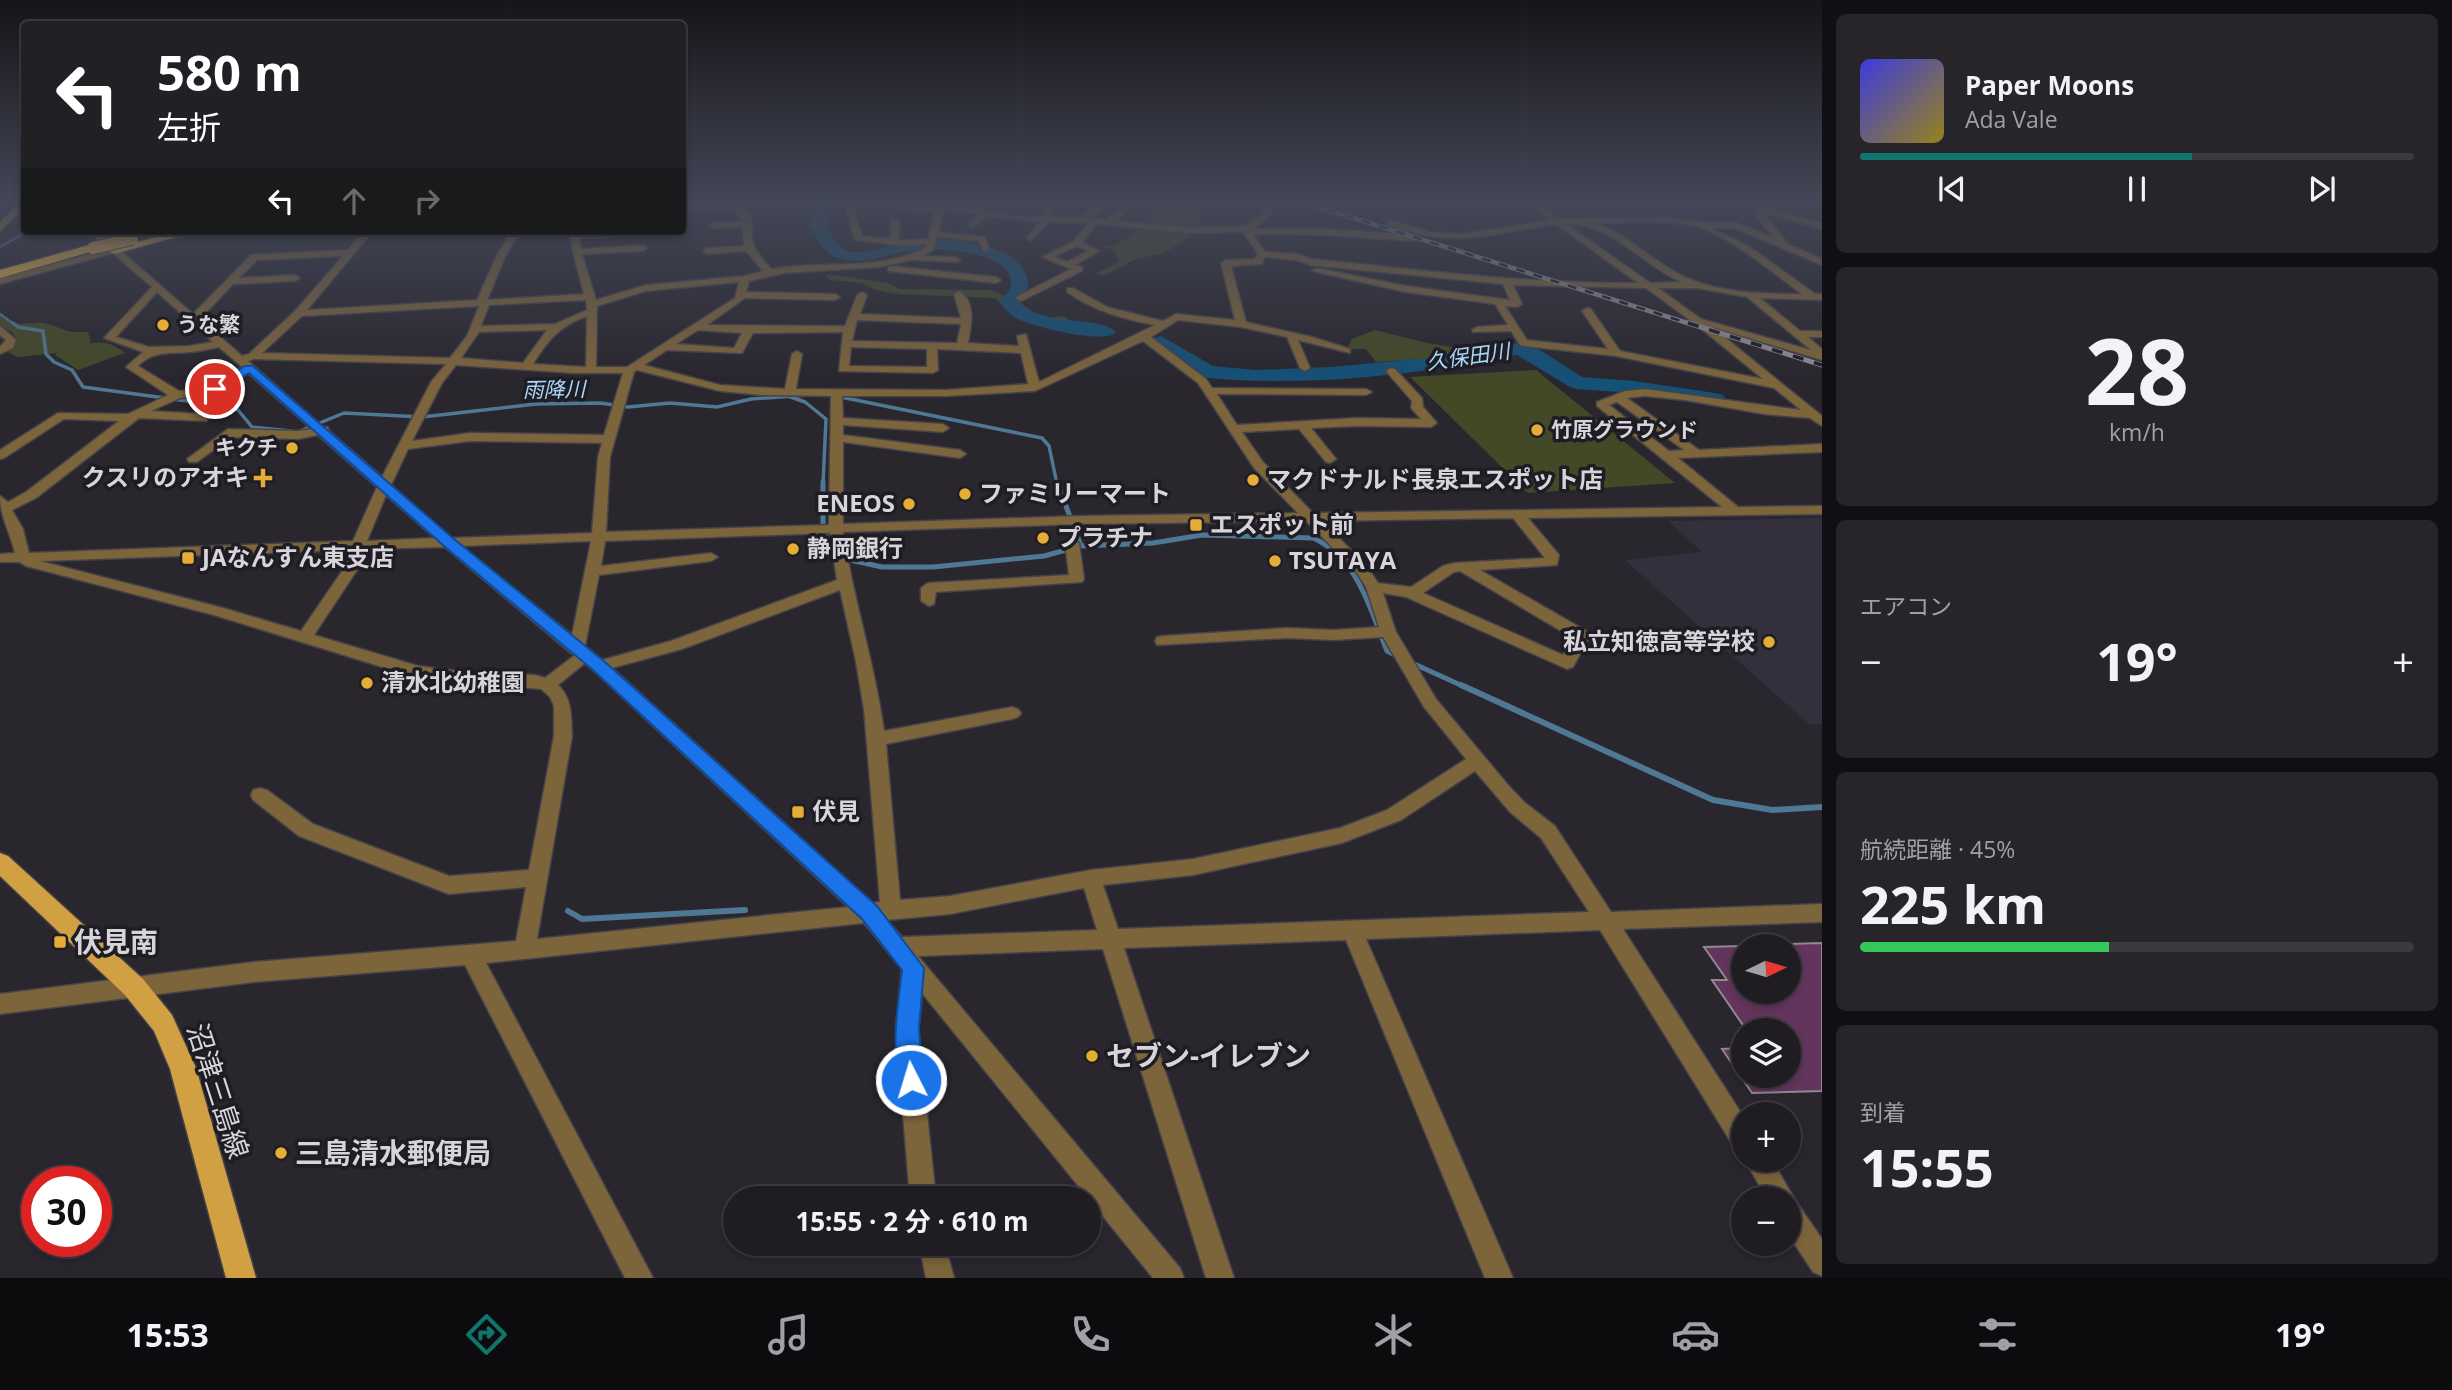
<!DOCTYPE html>
<html lang="ja">
<head>
<meta charset="utf-8">
<style>
  body { margin:0; font-family:"Open Sans","Noto Sans JP",sans-serif; background:#27252a; color:#f1f3f6; height:100vh; display:flex; flex-direction:column; font-size:26px; white-space:nowrap }
  * { box-sizing:border-box; margin:0 }
  p { font-size:23px; color:#a1a1a5 }
  .icon { flex:none; width:38px; height:38px; fill:none; stroke:currentColor; stroke-width:2; stroke-linecap:round; stroke-linejoin:round }
  .map { position:relative; flex:1; overflow:hidden }
  .details { display:flex; flex-direction:column; gap:14px; padding:14px; background:#110f13; width:630px }
  .details>* { flex:none }
  .banner { position:absolute; left:21px; top:21px; width:665px; height:214px; border-radius:7px; box-shadow:0 4px 10px #0003,0 0 0 2px #3c3a40; background:#202124; color:#fff; overflow:hidden }
  .needle { width:46px; rotate:85deg }
  .fabs { position:absolute; left:1731px; top:934px; display:grid; gap:14px }
  .fabs a { display:grid; place-items:center; width:70px; height:70px; border-radius:50%; background:#1f1c22; box-shadow:0 4px 10px #0003,0 0 0 2px #3c3a40; font-size:35px }
  .speed { position:absolute; left:21px; top:1166px; display:flex; gap:14px; font-size:35px; font-weight:700; text-align:center }
  .speed>* { display:grid; place-content:center; width:91px; height:91px; border-radius:50%; background:#1f1c22; box-shadow:0 4px 10px #0003,0 0 0 2px #3c3a40; line-height:1 }
  .speed .limit { border:10px solid #d22; background:#fff; color:#111 }
  .pin { position:absolute; display:grid; place-items:center; width:60px; height:60px; color:#fff; margin:-30px; border:4px solid #fff; border-radius:50%; box-shadow:0 2px 7px #0007 }
  .me { position:absolute; width:77px; margin:-38px; rotate:355deg; stroke-linejoin:round; filter:drop-shadow(0 0 5px #0008) }
  .turn { display:flex; align-items:center; gap:24px; height:147px; padding:0 21px; font-size:32px }
  .turn .icon { width:91px; height:91px; stroke-width:2.5 }
  .turn b { display:block; font-size:49px; line-height:60px }
  .lanes { display:flex; align-items:center; height:66px; padding:0 21px; background:#0003; justify-content:center; gap:35px; direction:ltr }
  .lanes .off { opacity:.35 }
  .big { font-size:52px; font-weight:700; line-height:1.1 }
  .details .widget { flex:1; display:flex; flex-direction:column; justify-content:center; gap:10px; min-width:0; padding:0 24px; border-radius:10px; background:#27252a }
  .details .dial { align-items:center; gap:0 }
  .dial b { font-size:91px; line-height:1 }
  .song { display:flex; align-items:center; gap:21px }
  .cover { width:84px; height:84px; border-radius:10px; background:linear-gradient(135deg,hsl(240 70% 55%),hsl(50 70% 35%)) }
  .played { height:7px; border-radius:4px; background:linear-gradient(90deg,#0f766e 60%,#3c3a40 60%) }
  .keys { display:flex; justify-content:space-around; direction:ltr }
  .heat { display:flex; justify-content:space-between; align-items:center; font-size:38px; direction:ltr }
  .charge { height:10px; border-radius:5px; background:linear-gradient(90deg,#34c759 45%,#3c3a40 0) }
  .trip { position:absolute; left:723px; top:1186px; width:378px; height:70px; border-radius:35px; background:#1f1c22; box-shadow:0 4px 10px #0003,0 0 0 2px #3c3a40; font-weight:700; line-height:70px; text-align:center }
  .tab-bar { display:flex; height:112px; justify-content:space-around; align-items:center; background:#0c0b0e; color:#a1a1a5 }
  .tab-bar .icon { width:49px; height:49px }
  .tab-bar .current { color:#0f766e }
  .tab-bar b { font-size:32px; color:#f1f3f6 }
  main { display:flex; flex:1; min-height:0 }
  .map>svg:first-child { display:block }
</style>
</head>
<body>
<main>
<div class="map">
<svg width="1822" height="1278" viewBox="0 0 1822 1278">
  <rect width="100%" height="100%" fill="#29262e"/>
  <path fill="#332f3c" d="M1822,518V724L1810,725L1625,560L1702,552L1668,521Z"/>
  <path fill="#434927" d="M1167,199H1219L1213,211L1203,212L1200,227L1225,231L1226,233L1193,234L1166,252L1134,260L1104,276L1096,274C1103,268 1114,267 1119,260L1114,250L1100,246L1116,245L1134,233L1142,227L1151,208Z
    M826,274L889,283L900,289L990,290L1005,296C1013,313 1029,316 1045,322L1057,316L1067,317L1072,331C1039,328 1018,321 995,298L896,294L876,290L862,283L829,280Z
    M0,315C13,329 27,321 44,323C64,327 63,334 88,332L91,342L89,344C103,340 114,344 125,353L78,370L55,355L57,353L17,357L8,352L17,340L12,332L0,326Z
    M1375,330L1427,343L1476,351L1469,356L1376,362L1366,349H1347L1352,339Z
    M1536,370L1675,483L1528,493L1410,377Z"/>
  <g fill="none" stroke-linecap="round" stroke-linejoin="round">
    <path stroke="#4f7894" stroke-width="2.5" d="M0,247L28,231
      M0,314L15,325"/>
    <path stroke="#4f7894" stroke-width="3.5" d="M13,323L18,327L43,331L46,354L54,362L72,370L83,387L225,406L238,410L252,427L291,431
      M788,396L805,402L826,419L823,484
      M836,396L1042,438L1049,446L1057,484
      M300,431L344,413L422,417L536,404L600,403L628,407L670,403L717,407L751,399L809,395"/>
    <path stroke="#4f7894" stroke-width="5" d="M823,482V529L832,556L882,567H933L1044,556L1081,546L1153,543L1202,535L1313,538C1358,558 1370,609 1387,651L1399,657
      M1057,482L1081,546
      M1412,663L1465,687"/>
    <path stroke="#4f7894" stroke-width="6" d="M1461,685L1713,800L1772,810L1822,807
      M568,911L582,919L745,910"/>
    <path fill="#155076" fill-rule="evenodd" d="M812,199H827L824,207L830,218L825,226C831,234 836,246 846,250C867,258 895,242 916,240C948,237 1030,243 1028,287L1019,301C1042,328 1102,315 1116,332C1106,345 1036,327 1020,320C1011,316 1005,310 1000,302C1003,296 1011,291 1011,284C1013,251 940,248 917,250C890,252 865,267 837,258C824,254 817,237 809,226L814,218L808,207Z
      M1161,336L1213,366L1256,370L1331,367L1449,356L1517,343L1537,348L1582,377L1634,381L1715,393L1723,395L1726,400L1723,405L1715,407L1634,393L1577,389L1570,387L1517,355C1416,375 1311,387 1208,378L1201,376L1154,346L1151,342L1154,338Z"/>
  </g>
  <path fill="#63355d" stroke="#918990" stroke-width="2" d="M1822,943V1091L1752,1093L1722,1049L1743,1048V1076H1788V1031H1747L1712,980H1727L1704,947L1743,946V992H1788V944Z"/>
  <g fill="none" stroke-linecap="round" stroke-linejoin="round">
    <g stroke="#45424a" stroke-width="3">
      <path id="minor" d="M843,199H851L862,236L891,239V220L895,218L899,220V240H903L928,239L934,211L901,210L898,206H935L937,199H945L944,204L1023,217H1043L1045,199H1053L1051,217H1082L1104,199H1113L1091,218L1107,220L1131,199H1140L1116,221L1186,227L1246,226L1265,212L1263,199H1271L1273,213L1253,229H1328L1413,235L1417,238L1413,241L1328,235L1253,234L1265,252L1298,254L1312,259C1420,270 1528,284 1638,283L1556,224C1504,231 1464,247 1411,232C1402,230 1393,228 1386,223L1390,220L1431,232L1463,234L1550,220L1522,199H1532L1560,219L1668,218L1700,222H1735L1774,238L1757,217L1755,210L1736,199H1747L1762,207L1822,223V229L1764,213L1788,244L1822,259V265L1734,228H1711L1750,247L1815,294H1822V300L1760,298L1800,331H1822V337H1808L1822,349V360L1712,327L1822,416V426L1810,418L1764,414L1685,400L1645,396L1627,398L1699,450L1822,444V452L1678,458L1738,507L1822,506V514L1528,518L1559,555L1557,565L1480,570L1588,632L1590,636L1573,667L1567,669L1406,597L1383,593L1396,632L1436,699L1508,785L1524,802L1555,826L1611,912L1822,904V922L1623,929L1743,1116V1150L1734,1147L1600,930L1366,939L1513,1278H1485L1346,940L1124,948L1234,1278H1206L1103,949L918,956L1180,1268L1184,1278H1153L922,993L918,1029L936,1199H910L896,1029L902,969L864,923L486,963L653,1278H625L465,965L254,982L0,1014V994L254,962L516,941L526,887L449,894L299,836L253,800L251,795L253,790L260,788L267,790L313,824L449,876L529,870L554,736V706L550,697L541,689L418,678L214,615L26,566L19,562H0V554L15,553C10,533 0,516 0,496L8,502L26,492L119,421L64,419L4,458L0,459V450L58,413L128,414L168,395L126,367L143,352L104,338L152,287L113,253L0,284V278L108,249L89,231H98L193,314L251,255L348,250L364,231H373L307,310L477,300L496,257L512,231H520L505,257L487,300L584,294L573,252L570,231L629,232L625,235L579,238L581,249L643,245L647,248L643,251L582,254L596,300L646,285L744,276L763,271L746,251L707,254L703,251L707,248L744,246L743,227L713,228L709,225L713,222H743L733,208L682,209V205L738,204L752,219C749,243 756,252 771,269C822,260 880,272 926,247L927,244L903,246L855,240ZM944,209L979,214L968,225L972,228L987,216L1040,222L1026,238L1030,241L1049,222L1089,223L1074,241L1042,257L1071,269L1018,296L1016,298L1021,301L1082,271V267L1075,265L1099,251L1082,242L1097,224L1186,233L1243,232L1258,254L1255,259L1226,260L1221,263L1235,320L1176,314L1163,321L1107,307L1073,288H1067V292C1094,311 1123,319 1155,325L1039,382L1026,334L1017,336L1019,346L968,343C971,326 977,302 959,291L954,294L961,318L860,314L867,295L862,292L857,295L845,326L707,325L745,298L835,300L840,297L835,294L746,292L749,281L785,273L879,267L912,260L958,262L960,260L955,257L923,256L933,250L937,237L979,241L983,251H989L985,237L938,232ZM1595,223C1623,223 1674,219 1699,227C1735,240 1770,271 1802,294C1759,294 1708,293 1670,269C1645,254 1623,232 1595,223ZM1566,224C1612,223 1642,265 1681,282L1650,283ZM1077,246L1088,251L1067,262L1054,257ZM343,256L295,311L249,354L242,356L200,319L233,284L295,281L300,278L295,275L239,278L257,260ZM1265,257L1296,260L1310,265L1503,284L1510,300L1406,286L1317,268L1312,271L1406,292L1495,304L1508,325L1477,327L1472,330L1473,332L1511,331L1520,345L1524,346L1616,356L1774,388L1801,410L1645,389L1625,391L1597,402V406L1722,507L1313,513L1263,462L1242,432L1299,429L1326,462L1330,463L1336,459L1311,428L1357,426L1431,427L1437,423L1423,407L1422,398L1395,369L1391,368L1386,371L1412,401L1411,408L1421,419L1357,418L1237,425L1217,394L1366,395L1372,392L1366,389L1212,388L1206,379L1151,337L1178,320L1241,327L1287,337L1300,368L1305,371L1310,368L1298,340L1350,353V349L1312,337L1246,322L1231,266L1262,264ZM739,282L735,298L627,367H596L597,306L646,291ZM1513,285L1646,288L1698,326L1763,379L1620,351L1591,309L1587,308L1582,311L1608,349L1527,340L1505,306L1517,307L1522,304ZM1658,288H1697L1747,297L1811,350L1701,319ZM157,292L213,342L189,346L149,347L116,337ZM586,300L587,310L555,324L481,326L489,305ZM479,306L467,336L450,358L262,353L302,316ZM587,316L586,367L533,364C547,341 561,325 587,316ZM857,320L961,324L957,343L852,341ZM547,330L523,363L461,358L479,332ZM698,330L742,333L734,348L676,344ZM843,332L839,371L933,373L938,370L937,349L1021,353L1028,384L946,390L796,389L802,354L797,351L792,354L785,389L720,385L644,365L667,350L742,353L753,333ZM1143,341L1198,383L1254,468L1298,513L1080,516L843,524V442L960,458L966,454L960,450L843,435V425L943,432L949,428L943,424L843,418L842,396H946L1035,391ZM219,347L242,367L205,390L179,391L138,366C154,350 170,354 191,352C200,351 210,349 219,347ZM851,347L927,349V367L849,366ZM254,359L446,364L431,382L382,477L329,431L328,427H323L248,361ZM456,365L574,373H623L604,435L470,433L412,441L442,383ZM637,370L720,391L762,395L831,396L829,525L606,532L610,457L634,372ZM248,373L312,429L298,431L228,429L187,459L189,462H197L231,437L298,439L318,435L377,487L353,541L29,553L23,529L12,510L36,498L139,418L207,421V415L203,414L151,411L180,398L212,395ZM1617,402L1684,450L1669,451L1609,405ZM470,441L602,443L598,457L592,533L451,538L391,485L408,449ZM386,495L435,538L367,541ZM1513,518L1545,558L1454,563L1443,566L1411,587L1378,583L1365,564L1322,521ZM1306,521L1355,570L1366,587L1379,627L1334,630L1287,628L1163,636L1157,637L1155,641L1157,645L1287,638L1334,640L1383,637L1424,707L1466,759L1387,810L1340,828L1193,859L1091,870L950,896L900,900L886,744L1012,719L1018,717L1021,713L1018,709L1012,707L884,731C875,664 853,599 843,532L1080,524ZM830,533L837,580L671,641L602,660L585,646L599,575L711,561L718,557L711,553L601,566L605,541ZM591,541L572,635L461,546ZM445,547L571,653L575,655L545,678L535,675L465,672L418,666L314,635L361,564L364,549ZM350,550L347,564L301,631L223,608L40,561ZM1460,571L1573,638L1563,655L1423,593L1454,572ZM840,590L856,662L864,709L880,902L873,903L612,668L682,649ZM585,663L593,670L848,907L537,939L572,736C571,718 573,699 558,685ZM1475,771L1510,812L1541,838L1589,912L1118,929L1103,885L1193,875L1342,843L1401,820ZM1084,888L1097,930L902,937L887,920L950,914Z
        M1814,199H1822V203Z
        M891,266L996,277L1001,280L996,283L888,271V267Z
        M0,326L16,340L13,348L0,354V347L6,340L0,335Z
        M1072,539L1079,543L1084,579L1082,582L936,592L934,604L929,606L921,601V588L928,583L1069,575L1065,543Z
        M1745,1160H1772L1795,1200L1822,1239V1276L1813,1272L1788,1234V1199H1767Z
        M919,1244H945L954,1278H926Z"/>
    </g>
    <g stroke="#45424a" stroke-width="3">
      <path id="major" d="M24,199V207L0,231V222Z
        M0,853L8,856L143,979L172,1015L196,1068L256,1278H226L170,1069L154,1031L125,995L0,876Z"/>
    </g>
    <g stroke="#45424a" stroke-width="3">
      <path id="highway" d="M101,231H125L98,238L92,235Z
        M178,231H198L114,254L108,250Z
        M93,244L97,246V250L0,278V270Z"/>
    </g>
    <use href="#minor" fill="#7c643b" fill-rule="evenodd"/>
    <use href="#major" fill="#d1a042" fill-rule="evenodd"/>
    <use href="#highway" fill="#f3b742" fill-rule="evenodd"/>
    <g stroke="#8d8a91" stroke-width="4.5">
      <path id="rail-far1" d="M1293,199L1694,325"/>
    </g>
    <g stroke="#8d8a91" stroke-width="5">
      <path id="rail" d="M1688,323L1822,365"/>
    </g>
    <use href="#rail-far1" stroke="#1f1d24" stroke-width="2.5" stroke-dasharray="9" stroke-linecap="butt"/>
    <use href="#rail" stroke="#1f1d24" stroke-width="3.5" stroke-dasharray="11" stroke-linecap="butt"/>
    <g stroke="#45424a" stroke-width="14" stroke-linecap="butt">
      <path id="highway-bridge" d="M93,248L132,239"/>
    </g>
    <use href="#highway-bridge" stroke="#f3b742" stroke-width="12"/>
  </g>
  <linearGradient id="sky" x2="0" y2="1"><stop stop-color="#171519"/><stop offset="0.53" stop-color="#434757"/><stop offset="1" stop-color="#434757" stop-opacity="0"/></linearGradient>
  <rect width="1822" height="378" fill="url(#sky)"/>
  <path fill="#1a73e8" stroke="#114b97" stroke-width="2" d="M245,366H253L454,539L605,662L877,906L924,968L919,1029L923,1080L920,1088L911,1092L903,1088C889,1055 898,1005 902,970L862,919L593,670L444,546L249,373L219,391H211V387Z"/>
  <g fill="#e5ad35" stroke="#1f1d24" stroke-width="2.5">
    <circle cx="163" cy="325" r="7"/>
    <circle cx="1537" cy="430" r="7"/>
    <circle cx="292" cy="448" r="7"/>
    <path d="M259.5 467.5h7v7h7v7h-7v7h-7v-7h-7v-7h7z"/>
    <circle cx="1253" cy="480" r="7"/>
    <circle cx="965" cy="494" r="7"/>
    <circle cx="909" cy="504" r="7"/>
    <rect x="1189" y="518" width="14" height="14" rx="3.5"/>
    <circle cx="1043" cy="538" r="7"/>
    <circle cx="793" cy="549" r="7"/>
    <rect x="181" y="551" width="14" height="14" rx="3.5"/>
    <circle cx="1275" cy="561" r="7"/>
    <circle cx="1769" cy="642" r="7"/>
    <circle cx="367" cy="683" r="7"/>
    <rect x="791" y="805" width="14" height="14" rx="3.5"/>
    <rect x="53" y="935" width="14" height="14" rx="3.5"/>
    <circle cx="1092" cy="1056" r="7"/>
    <circle cx="281" cy="1153" r="7"/>
  </g>
  <g text-anchor="middle" stroke-width="7" stroke-linejoin="round" paint-order="stroke">
    <g font-size="21" font-weight="bold" fill="#d7d5da" stroke="#1f1d24" text-anchor="start">
      <text x="177" y="332">うな繁</text>
      <text x="1551" y="437">竹原グラウンド</text>
      <text x="278" y="455" text-anchor="end">キクチ</text>
    </g>
    <g font-size="21" font-style="italic" fill="#a9d7fa" stroke="#1f1d24">
      <text transform="translate(1468 357) rotate(-8)" y="7">久保田川</text>
      <text transform="translate(554 390) rotate(-1)" y="7">雨降川</text>
    </g>
    <g font-size="24" font-weight="bold" fill="#d7d5da" stroke="#1f1d24" text-anchor="start">
      <text x="249" y="486" text-anchor="end">クスリのアオキ</text>
      <text x="1267" y="488">マクドナルド長泉エスポット店</text>
      <text x="979" y="502">ファミリーマート</text>
      <text x="895" y="512" text-anchor="end">ENEOS</text>
      <text x="1210" y="533">エスポット前</text>
      <text x="1057" y="546">プラチナ</text>
      <text x="807" y="557">静岡銀行</text>
      <text x="202" y="566">JAなんすん東支店</text>
      <text x="1289" y="569">TSUTAYA</text>
      <text x="1755" y="650" text-anchor="end">私立知徳高等学校</text>
      <text x="381" y="691">清水北幼稚園</text>
      <text x="812" y="820">伏見</text>
    </g>
    <g font-size="28" font-weight="bold" fill="#d7d5da" stroke="#1f1d24" text-anchor="start">
      <text x="74" y="952">伏見南</text>
      <text x="1106" y="1066">セブン-イレブン</text>
      <text x="295" y="1163">三島清水郵便局</text>
    </g>
    <g font-size="28" fill="#d7d5da" stroke="#1f1d24">
      <text transform="translate(218 1091) rotate(72)" y="10">沼津三島線</text>
    </g>
  </g>
</svg>
<div class="fabs">
<a><svg class="needle" viewBox="-14 -14 28 28"><path d="M0-13l5 13h-10z" fill="#e53935"/><path d="M0 13l5-13h-10z" fill="#a1a1a5"/></svg></a>
<a><svg class="icon" aria-label="layers" viewBox="0 0 24 24"><path d="M12 4l9 5-9 5-9-5zM3 14l9 5 9-5"/></svg></a>
<a>+</a>
<a>−</a>
</div>
<div class="speed"><div class="limit">30</div></div>
<div class="pin" style="left:215px;top:389px;background:#d93025"><svg class="icon" aria-label="arrive" viewBox="0 0 24 24"><path d="M6 21V4h12l-3 4 3 4H6"/></svg></div>
<svg class="me" style="left:911px;top:1080px" viewBox="-20 -20 40 40"><circle r="17" fill="#1a73e8" stroke="#fff" stroke-width="3"/><path d="M0-11L8 9 0 5-8 9z" fill="#fff"/></svg>
<div class="trip">15:55 · 2 分 · 610 m</div>
<div class="banner">
<div class="turn"><svg class="icon" aria-label="left" viewBox="0 0 24 24"><path d="M17 20v-9H6M10 6l-5 5 5 5"/></svg><div><b>580 m</b>左折</div></div>
<div class="lanes"><svg class="icon" aria-label="left" viewBox="0 0 24 24"><path d="M17 20v-9H6M10 6l-5 5 5 5"/></svg><svg class="icon off" aria-label="ahead" viewBox="0 0 24 24"><path d="M12 20V5M6 11l6-6 6 6"/></svg><svg class="icon off" aria-label="right" viewBox="0 0 24 24"><path d="M7 20v-9h11M14 6l5 5-5 5"/></svg></div>
</div>
</div>
<section class="details">
<div class="widget">
<div class="song"><i class="cover"></i><div><b>Paper Moons</b><p>Ada Vale</p></div></div>
<div class="played"></div>
<div class="keys"><svg class="icon" aria-label="previous" viewBox="0 0 24 24"><path d="M18 5L8 12l10 7zM5 5v14"/></svg><svg class="icon" aria-label="pause" viewBox="0 0 24 24"><path d="M8 5v14M16 5v14"/></svg><svg class="icon" aria-label="next" viewBox="0 0 24 24"><path d="M6 5l10 7-10 7zM19 5v14"/></svg></div>
</div>
<div class="widget dial"><b>28</b><p>km/h</p></div>
<div class="widget"><p>エアコン</p>
<div class="heat"><a>−</a><b class="big">19°</b><a>+</a></div>
</div>
<div class="widget"><p>航続距離 · 45%</p><b class="big">225 km</b><div class="charge"></div></div>
<div class="widget"><p>到着</p><b class="big">15:55</b></div>
</section>
</main>
<nav class="tab-bar">
<b>15:53</b>
<svg class="icon current" aria-label="directions" viewBox="0 0 24 24"><path d="M12 3l9 9-9 9-9-9zM9 14v-3h6M13 9l2 2-2 2"/></svg>
<svg class="icon" aria-label="music" viewBox="0 0 24 24"><path d="M9 18V5l10-2v13"/><circle cx="6" cy="18" r="3"/><circle cx="16" cy="16" r="3"/></svg>
<svg class="icon" aria-label="phone" viewBox="0 0 24 24"><path d="M5 4h4l2 5-3 2q2 4 5 5l2-3 5 2v4C11 20 4 13 5 4z"/></svg>
<svg class="icon" aria-label="climate" viewBox="0 0 24 24"><path d="M12 3v18M4 7l16 10M4 17L20 7"/></svg>
<svg class="icon" aria-label="car" viewBox="0 0 24 24"><path d="M5 17H2v-5l4-1 3-4h7l3 4 3 1v5h-3M9 17h6M6 11h13"/><circle cx="7" cy="17" r="2"/><circle cx="17" cy="17" r="2"/></svg>
<svg class="icon" aria-label="filters" viewBox="0 0 24 24"><path d="M4 7h16M4 17h16"/><circle cx="9" cy="7" r="2"/><circle cx="15" cy="17" r="2"/></svg>
<b>19°</b>
</nav>
</body>
</html>
